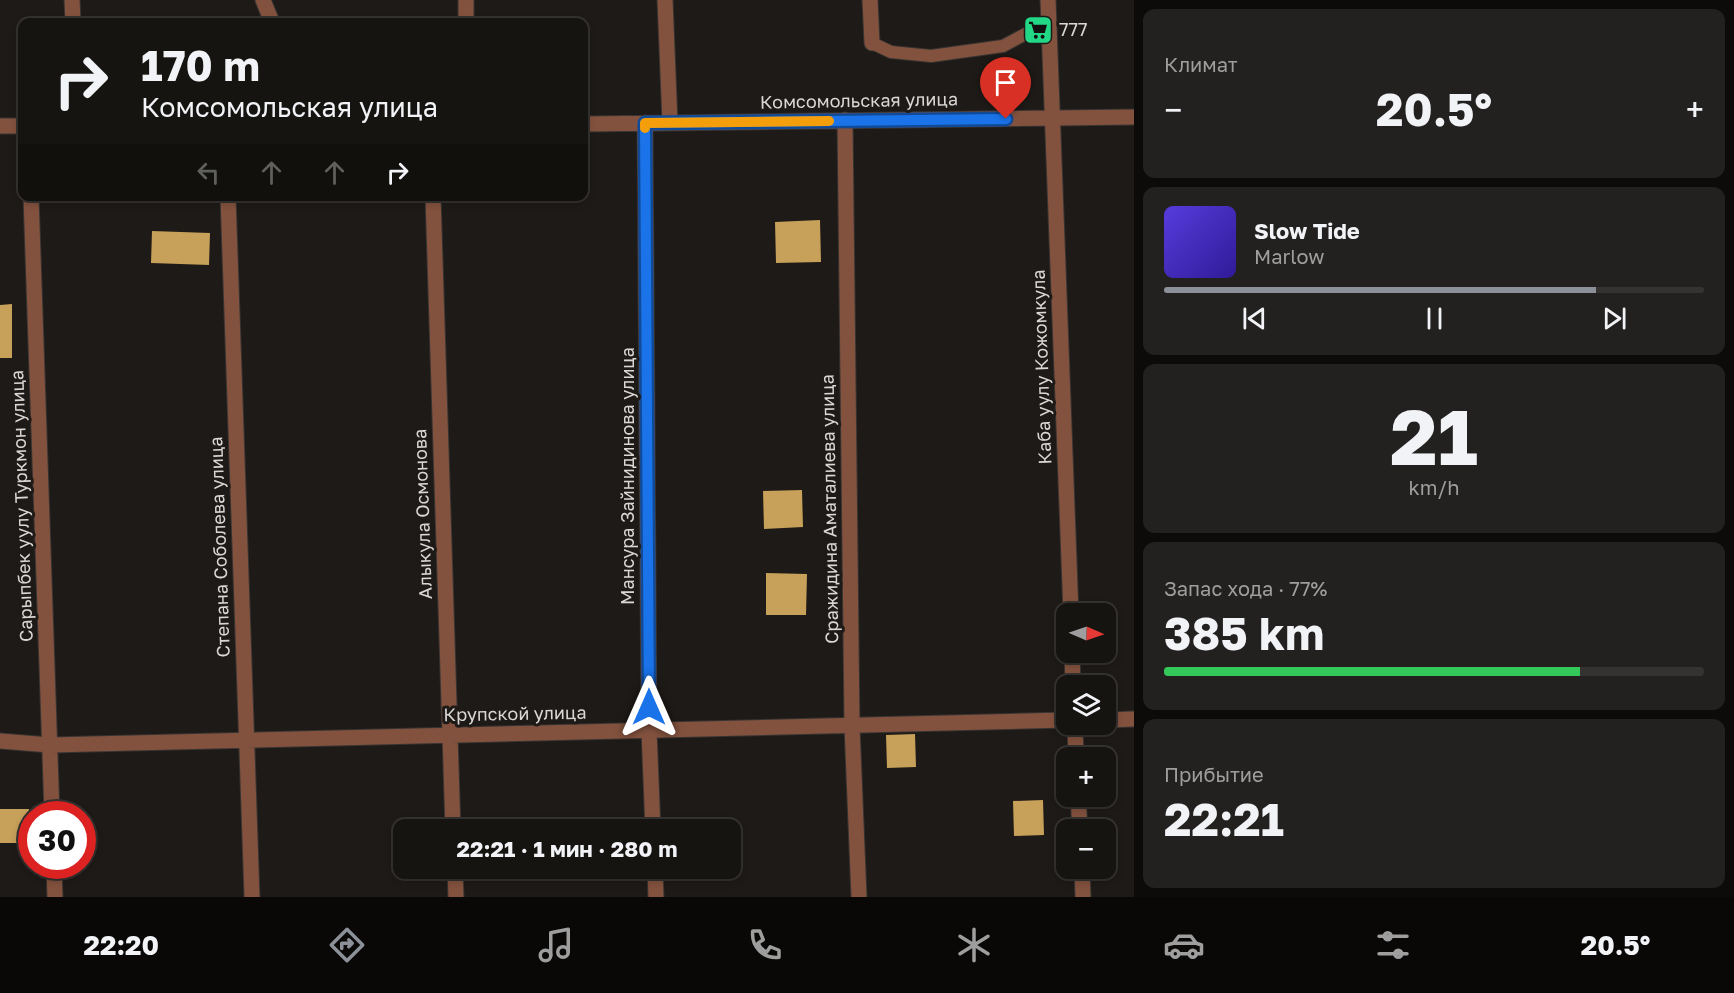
<!DOCTYPE html>
<html lang="ru">
<head>
<meta charset="utf-8">
<style>
  body { margin:0; font-family:"Golos Text",sans-serif; background:#23211f; color:#f1f3f6; height:100vh; display:flex; flex-direction:column; font-size:22px; white-space:nowrap }
  * { box-sizing:border-box; margin:0 }
  p { font-size:20px; color:#9e9e9f }
  .icon { flex:none; width:33px; height:33px; fill:none; stroke:currentColor; stroke-width:2; stroke-linecap:round; stroke-linejoin:round }
  .map { position:relative; flex:1; overflow:hidden }
  .details { display:flex; flex-direction:column; gap:9px; padding:9px; background:#0c0b09; width:600px }
  .details>* { flex:none }
  .top-card { position:absolute; left:18px; top:18px; width:570px; height:183px; border-radius:12px; box-shadow:0 3px 9px #0003,0 0 0 2px #353331; background:#161411; color:#f1f3f6; overflow:hidden }
  .needle { width:39px; rotate:92deg }
  .tools { position:absolute; left:1056px; top:603px; display:grid; gap:12px }
  .tools a { display:grid; place-items:center; width:60px; height:60px; border-radius:12px; background:#161411; box-shadow:0 3px 9px #0003,0 0 0 2px #353331; font-size:30px }
  .speed { position:absolute; left:18px; top:801px; display:flex; gap:12px; font-size:30px; font-weight:700; text-align:center }
  .speed>* { display:grid; place-content:center; width:78px; height:78px; border-radius:50%; background:#161411; box-shadow:0 3px 9px #0003,0 0 0 2px #353331; line-height:1 }
  .speed .limit { border:9px solid #d22; background:#fff; color:#111 }
  .pin { position:absolute; display:grid; place-items:center; width:51px; height:51px; color:#fff; margin:-62px -26px; border-radius:50% 50% 50% 0; rotate:-45deg; box-shadow:0 0 6px #0007 }
  .pin .icon { rotate:45deg }
  .me { position:absolute; width:66px; margin:-33px; rotate:0deg; stroke-linejoin:round; filter:drop-shadow(0 0 4px #0008) }
  .turn { display:flex; align-items:center; gap:21px; height:126px; padding:0 24px; font-size:27px }
  .turn .icon { width:78px; height:78px; stroke-width:2.5 }
  .turn b { display:block; font-size:42px; line-height:51px }
  .lanes { display:flex; align-items:center; height:57px; padding:0 24px; background:#0003; justify-content:center; gap:30px; direction:ltr }
  .lanes .off { opacity:.35 }
  .big { font-size:45px; font-weight:700; line-height:1.1 }
  .details .tile { flex:1; display:flex; flex-direction:column; justify-content:center; gap:9px; min-width:0; padding:0 21px; border-radius:12px; background:#23211f }
  .details .dial { align-items:center; gap:0 }
  .dial b { font-size:78px; line-height:1 }
  .song { display:flex; align-items:center; gap:18px }
  .cover { width:72px; height:72px; border-radius:9px; background:linear-gradient(135deg,hsl(250 70% 55%),hsl(250 70% 35%)) }
  .played { height:6px; border-radius:3px; background:linear-gradient(90deg,#8c9099 80%,#353331 80%) }
  .keys { display:flex; justify-content:space-around; direction:ltr }
  .heat { display:flex; justify-content:space-between; align-items:center; font-size:33px; direction:ltr }
  .charge { height:9px; border-radius:4px; background:linear-gradient(90deg,#34c759 77%,#353331 0) }
  .trip { position:absolute; left:393px; top:819px; width:348px; height:60px; border-radius:12px; background:#161411; box-shadow:0 3px 9px #0003,0 0 0 2px #353331; font-weight:700; line-height:60px; text-align:center }
  .tabs { display:flex; height:96px; justify-content:space-around; align-items:center; background:#090807; color:#9e9e9f }
  .tabs .icon { width:42px; height:42px }
  .tabs .active { color:#8c9099 }
  .tabs b { font-size:27px; color:#f1f3f6 }
  main { display:flex; flex:1; min-height:0 }
  .map>svg:first-child { display:block }
</style>
</head>
<body>
<main>
<div class="map">
<svg width="1134" height="897" viewBox="0 0 1134 897">
  <rect width="100%" height="100%" fill="#1e1a17"/>
  <path fill="#c7a059" d="M820,220L821,262L776,263L775,222Z
    M152,231L210,233L209,265L151,263Z
    M12,304V358H0V305Z
    M802,490L803,527L764,529L763,491Z
    M766,573L807,574L806,615H766Z
    M915,734L916,767L887,768L886,735Z
    M1043,800L1044,835L1014,836L1013,801Z
    M0,809H29V843H0Z"/>
  <g fill="none" stroke-linecap="round" stroke-linejoin="round">
    <g stroke="#383432" stroke-width="14">
      <path id="service" d="M872,43L891,52L931,56L1003,46L1048,22"/>
    </g>
    <g stroke="#383432" stroke-width="17">
      <path id="minor" d="M72,0L73,22
        M263,0L272,22
        M466,0V22
        M665,0L670,123
        M870,0L872,43
        M1048,0L1071,614
        M845,120L852,726L859,897
        M645,123L649,730L653,830
        M584,124L1134,117
        M0,126H22
        M31,196L52,814
        M228,196L252,897
        M433,196L453,830
        M1072,652L1073,686
        M1106,720L1134,719
        M1075,724L1076,758
        M0,741L50,745L1066,720
        M1078,796L1080,830
        M54,866L55,897
        M455,868L456,897
        M655,868L656,897
        M1082,868L1083,897"/>
    </g>
    <use href="#service" stroke="#83523e" stroke-width="12"/>
    <use href="#minor" stroke="#83523e" stroke-width="15"/>
  </g>
  <g fill="none" stroke-linecap="round" stroke-linejoin="round">
    <g stroke="#114b97" stroke-width="15">
      <path id="route" d="M649,707L645,123L1006,119"/>
    </g>
    <use href="#route" stroke="#1a73e8" stroke-width="10"/>
    <path stroke="#f59e0b" stroke-width="10" d="M645,128V123L829,121"/>
  </g>
  <defs>
    <g id="supermarket-square" transform="scale(1.5)"><rect x="-9" y="-9" width="18" height="18" rx="4" fill="#22d887" stroke="#1e1a17"/><path d="M-6-5.5h2.5l.6 2H6L4.5 2H-2.5L-4.4-4H-6ZM-1.5 3.2a1.3 1.3 0 1 0 .1 0ZM3 3.2a1.3 1.3 0 1 0 .1 0Z" fill="#111"/></g>
  </defs>
  <g fill-rule="evenodd">
    <use href="#supermarket-square" x="1038" y="30"/>
  </g>
  <g text-anchor="middle" stroke-width="6" stroke-linejoin="round" paint-order="stroke">
    <g font-size="18" fill="#dad7d5" stroke="#1e1a17" text-anchor="start">
      <text x="1059" y="36">777</text>
    </g>
    <g font-size="18" fill="#dad7d5" stroke="#1e1a17">
      <text transform="translate(859 101) rotate(-1)" y="6">Комсомольская улица</text>
      <text transform="translate(1042 367) rotate(-92)" y="6">Каба уулу Кожомкула</text>
      <text transform="translate(628 476) rotate(-90)" y="6">Мансура Зайнидинова улица</text>
      <text transform="translate(22 506) rotate(-92)" y="6">Сарыпбек уулу Туркмон улица</text>
      <text transform="translate(830 509) rotate(-91)" y="6">Сражидина Аматалиева улица</text>
      <text transform="translate(423 514) rotate(-92)" y="6">Алыкула Осмонова</text>
      <text transform="translate(220 547) rotate(-92)" y="6">Степана Соболева улица</text>
      <text transform="translate(515 714) rotate(-1)" y="6">Крупской улица</text>
    </g>
  </g>
</svg>
<div class="tools">
<a><svg class="needle" viewBox="-14 -14 28 28"><path d="M0-13l5 13h-10z" fill="#e53935"/><path d="M0 13l5-13h-10z" fill="#9e9e9f"/></svg></a>
<a><svg class="icon" aria-label="layers" viewBox="0 0 24 24"><path d="M12 4l9 5-9 5-9-5zM3 14l9 5 9-5"/></svg></a>
<a>+</a>
<a>−</a>
</div>
<div class="speed"><div class="limit">30</div></div>
<div class="pin" style="left:1006px;top:119px;background:#d93025"><svg class="icon" aria-label="arrive" viewBox="0 0 24 24"><path d="M6 21V4h12l-3 4 3 4H6"/></svg></div>
<svg class="me" style="left:649px;top:707px" viewBox="-20 -20 40 40"><path d="M0-17L14 15 0 8-14 15z" fill="#1a73e8" stroke="#fff" stroke-width="4"/></svg>
<div class="trip">22:21 · 1 мин · 280 m</div>
<div class="top-card">
<div class="turn"><svg class="icon" aria-label="right" viewBox="0 0 24 24"><path d="M7 20v-9h11M14 6l5 5-5 5"/></svg><div><b>170 m</b>Комсомольская улица</div></div>
<div class="lanes"><svg class="icon off" aria-label="left" viewBox="0 0 24 24"><path d="M17 20v-9H6M10 6l-5 5 5 5"/></svg><svg class="icon off" aria-label="ahead" viewBox="0 0 24 24"><path d="M12 20V5M6 11l6-6 6 6"/></svg><svg class="icon off" aria-label="ahead" viewBox="0 0 24 24"><path d="M12 20V5M6 11l6-6 6 6"/></svg><svg class="icon" aria-label="right" viewBox="0 0 24 24"><path d="M7 20v-9h11M14 6l5 5-5 5"/></svg></div>
</div>
</div>
<section class="details">
<div class="tile"><p>Климат</p>
<div class="heat"><a>−</a><b class="big">20.5°</b><a>+</a></div>
</div>
<div class="tile">
<div class="song"><i class="cover"></i><div><b>Slow Tide</b><p>Marlow</p></div></div>
<div class="played"></div>
<div class="keys"><svg class="icon" aria-label="previous" viewBox="0 0 24 24"><path d="M18 5L8 12l10 7zM5 5v14"/></svg><svg class="icon" aria-label="pause" viewBox="0 0 24 24"><path d="M8 5v14M16 5v14"/></svg><svg class="icon" aria-label="next" viewBox="0 0 24 24"><path d="M6 5l10 7-10 7zM19 5v14"/></svg></div>
</div>
<div class="tile dial"><b>21</b><p>km/h</p></div>
<div class="tile"><p>Запас хода · 77%</p><b class="big">385 km</b><div class="charge"></div></div>
<div class="tile"><p>Прибытие</p><b class="big">22:21</b></div>
</section>
</main>
<nav class="tabs">
<b>22:20</b>
<svg class="icon active" aria-label="directions" viewBox="0 0 24 24"><path d="M12 3l9 9-9 9-9-9zM9 14v-3h6M13 9l2 2-2 2"/></svg>
<svg class="icon" aria-label="music" viewBox="0 0 24 24"><path d="M9 18V5l10-2v13"/><circle cx="6" cy="18" r="3"/><circle cx="16" cy="16" r="3"/></svg>
<svg class="icon" aria-label="phone" viewBox="0 0 24 24"><path d="M5 4h4l2 5-3 2q2 4 5 5l2-3 5 2v4C11 20 4 13 5 4z"/></svg>
<svg class="icon" aria-label="climate" viewBox="0 0 24 24"><path d="M12 3v18M4 7l16 10M4 17L20 7"/></svg>
<svg class="icon" aria-label="car" viewBox="0 0 24 24"><path d="M5 17H2v-5l4-1 3-4h7l3 4 3 1v5h-3M9 17h6M6 11h13"/><circle cx="7" cy="17" r="2"/><circle cx="17" cy="17" r="2"/></svg>
<svg class="icon" aria-label="filters" viewBox="0 0 24 24"><path d="M4 7h16M4 17h16"/><circle cx="9" cy="7" r="2"/><circle cx="15" cy="17" r="2"/></svg>
<b>20.5°</b>
</nav>
</body>
</html>
